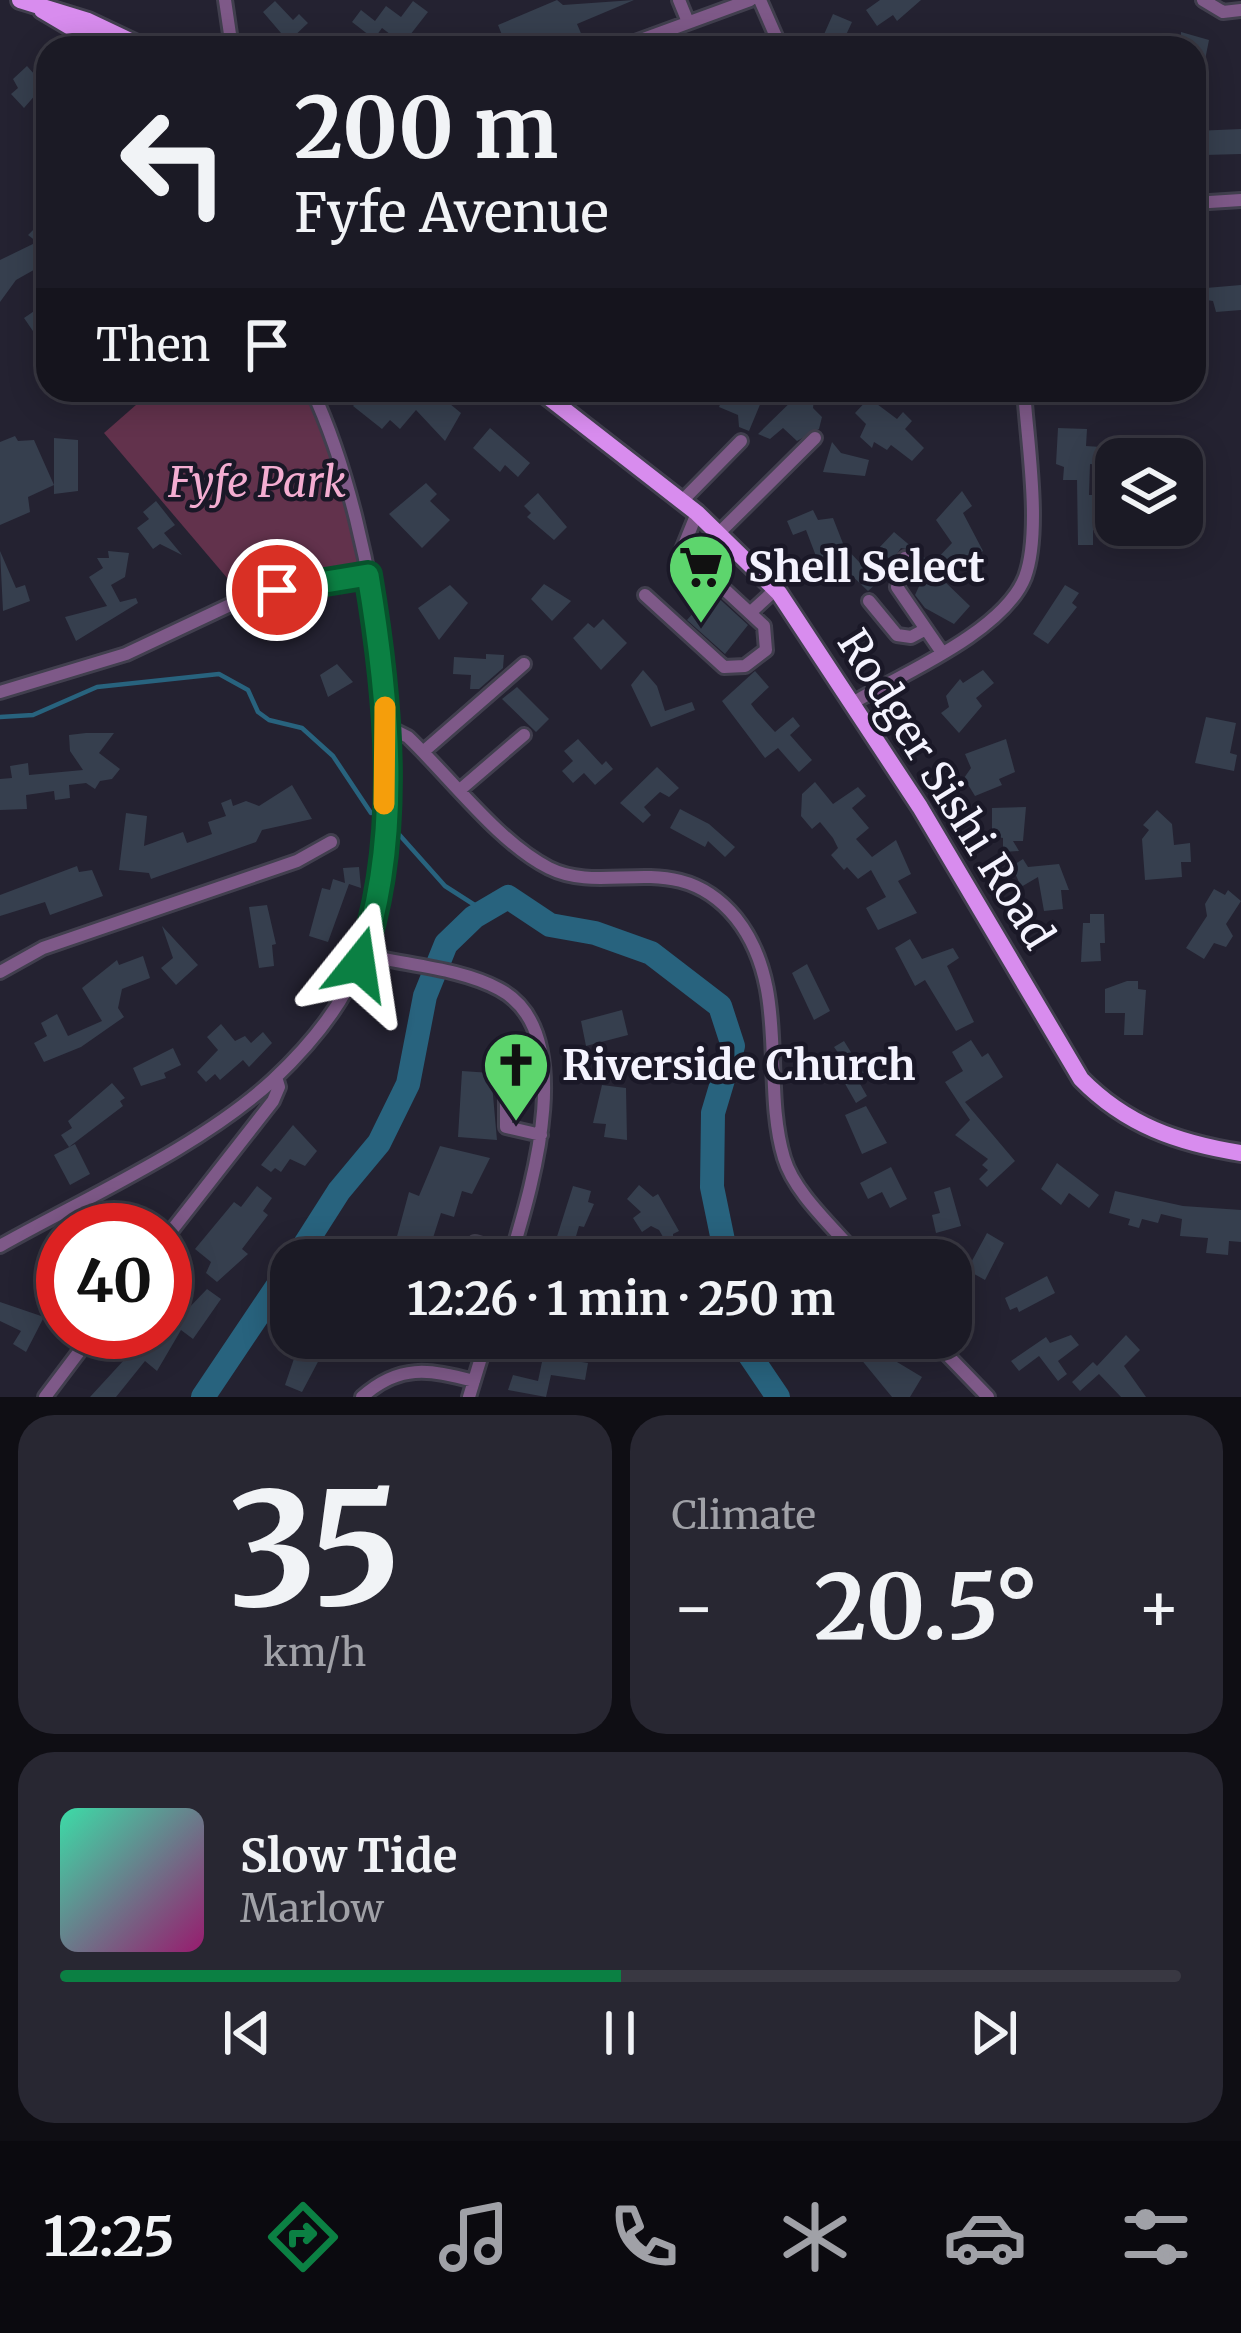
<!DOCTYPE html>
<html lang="en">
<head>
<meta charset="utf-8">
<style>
  body { margin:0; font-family:Merriweather,serif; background:#282732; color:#f1f3f6; height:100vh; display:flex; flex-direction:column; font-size:45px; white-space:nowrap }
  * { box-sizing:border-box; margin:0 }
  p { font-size:39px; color:#a0a1a7 }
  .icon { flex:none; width:66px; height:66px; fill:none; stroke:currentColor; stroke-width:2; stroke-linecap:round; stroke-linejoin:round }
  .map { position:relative; height:1397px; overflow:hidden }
  .drawer { display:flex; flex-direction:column; gap:18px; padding:18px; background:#0f0e14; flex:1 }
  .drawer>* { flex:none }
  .banner { position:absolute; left:36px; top:36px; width:1170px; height:366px; border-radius:36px; box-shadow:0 6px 30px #0003,0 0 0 3px #393842; background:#1b1a25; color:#f1f3f6; overflow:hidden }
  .tools { position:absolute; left:1095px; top:438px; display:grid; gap:24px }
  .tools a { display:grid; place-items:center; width:108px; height:108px; border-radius:24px; background:#1b1a25; box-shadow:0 6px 30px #0003,0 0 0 3px #393842; font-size:60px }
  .speed { position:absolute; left:36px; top:1203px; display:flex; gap:24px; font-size:60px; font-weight:700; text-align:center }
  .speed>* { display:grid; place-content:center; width:156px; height:156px; border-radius:50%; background:#1b1a25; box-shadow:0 6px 30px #0003,0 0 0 3px #393842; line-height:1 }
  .speed .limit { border:18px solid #d22; background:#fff; color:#111 }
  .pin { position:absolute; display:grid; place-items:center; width:102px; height:102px; color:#fff; margin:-51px; border:6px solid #fff; border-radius:50%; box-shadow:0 3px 12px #0007 }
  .me { position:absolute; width:132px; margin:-66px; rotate:15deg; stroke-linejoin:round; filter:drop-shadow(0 0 9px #0008) }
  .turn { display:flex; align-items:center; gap:42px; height:252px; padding:0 60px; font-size:54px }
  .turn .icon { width:156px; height:156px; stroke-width:2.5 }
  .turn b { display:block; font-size:84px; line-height:102px }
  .then { display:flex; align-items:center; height:114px; padding:0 60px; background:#0003; gap:24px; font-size:45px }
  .big { font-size:90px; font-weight:700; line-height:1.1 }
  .drawer .tile { flex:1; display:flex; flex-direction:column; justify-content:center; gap:18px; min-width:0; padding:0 42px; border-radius:36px; background:#282732 }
  .drawer .dial { align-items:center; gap:0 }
  .dial b { font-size:156px; line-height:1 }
  .song { display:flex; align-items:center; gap:36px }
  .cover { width:144px; height:144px; border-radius:18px; background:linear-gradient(135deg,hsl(160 70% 55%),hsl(320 70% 35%)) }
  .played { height:12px; border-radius:6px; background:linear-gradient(90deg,#0b8043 50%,#393842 50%) }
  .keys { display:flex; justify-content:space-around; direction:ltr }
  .heat { display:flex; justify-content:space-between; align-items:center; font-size:66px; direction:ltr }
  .drawer .tiles { flex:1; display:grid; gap:18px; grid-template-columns:1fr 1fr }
  .tile:last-child { grid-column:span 2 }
  .trip { position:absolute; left:270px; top:1239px; width:702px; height:120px; border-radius:36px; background:#1b1a25; box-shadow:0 6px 30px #0003,0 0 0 3px #393842; font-weight:700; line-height:120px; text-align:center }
  .tab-bar { display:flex; height:192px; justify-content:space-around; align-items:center; background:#0b0a0f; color:#a0a1a7 }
  .tab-bar .icon { width:84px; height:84px }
  .tab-bar .on { color:#0b8043 }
  .tab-bar b { font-size:54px; color:#f1f3f6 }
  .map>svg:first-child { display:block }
</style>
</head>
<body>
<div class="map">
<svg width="1241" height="1397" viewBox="0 0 1241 1397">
  <rect width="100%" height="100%" fill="#242231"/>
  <path fill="#62324c" d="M153,390H311L328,429L368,577L245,599L104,433Z"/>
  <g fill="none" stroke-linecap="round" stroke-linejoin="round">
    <path stroke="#28637e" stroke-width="4.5" d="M0,717L33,715L97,687L219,674L248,690L258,712L269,720L302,728L333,756L371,813
      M396,831L445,886L484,911"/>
    <path stroke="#28637e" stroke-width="24" d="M295,1260L339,1191L379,1143L408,1084L425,996L446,944L474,917L508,897L550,925L595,933L651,953L720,1006L733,1046L713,1113L712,1187L727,1260
      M738,1338L778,1397
      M203,1397L291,1266"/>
  </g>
  <path fill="#363f4e" d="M557,0L563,5L634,0L577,24L583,38L571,43L549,47L544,36L516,48H485L504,40L498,25Z
    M880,0H921L897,21L893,15L877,26L866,10Z
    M275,1L293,20L299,14L308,23L289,41L297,48H268L281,33L263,12Z
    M413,1L428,12L403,44L382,28L374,39L352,22L361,10L375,21L386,6L401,17Z
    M833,14L852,22L840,48H818Z
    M1181,32L1209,40L1205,60L1194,59V48H1170V37L1181,38Z
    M27,66L44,85L24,108L11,94L18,88L13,79Z
    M1241,129V154L1205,155L1206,169L1194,170V131Z
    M39,224L48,240L33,256L39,267L16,280L0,302V260L37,242L28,235Z
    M1241,285V310L1216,312L1213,301L1194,298V289Z
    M43,305L48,313V353L24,318Z
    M367,390H451L444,399L461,413L445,441L416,410L400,429L390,420L382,429L353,406Z
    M726,390L764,395L749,431L739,427L738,415L719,407Z
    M803,390H824L814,399L813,408L822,417L819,429L797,441L783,428L770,439L758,434Z
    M869,398L897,419L903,412L912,421L905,429L924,448L912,461L891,445L887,450L874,442L872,448L860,437L866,424L855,413Z
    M490,428L530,463L518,477L505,465L500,472L473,448Z
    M1058,428L1087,429L1086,446L1101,447L1100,465L1090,464L1089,495H1097V510H1108V530H1093V545H1078L1077,480H1063L1064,467L1056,464Z
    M15,436L18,441L34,440L54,485V438L78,440V491L54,494V485L28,497L30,512L0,525V442Z
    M832,442L841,453L869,460L865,476L823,472Z
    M426,483L437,494L430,501L450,520L422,548L389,514Z
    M962,491L972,506L963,513L983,551L941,578L970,606L954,624L925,608L915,595L922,580L912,572V550L901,548L892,561L878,549L894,532L932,564L952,543L936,520Z
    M538,493L567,527L554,540L527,517L531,513L524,506Z
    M156,501L175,525L164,533L182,555L160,544L153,549L137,528L149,519L143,512Z
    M813,510L818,520L833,518L844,546L878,582L868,591L848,572L834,576L831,560L819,564L806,530L793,535L787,521Z
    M0,551L16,588L25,585L30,601L3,611Z
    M108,551L129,553L125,577L111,585L120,602L136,598L138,603L76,641L65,617L107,606L89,577L103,568L97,558H109Z
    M700,581L748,625L725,654L687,620L702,603L691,592Z
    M544,584L571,601L552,621L531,599Z
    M450,585L468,603L439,640L418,608Z
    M1065,585L1079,593L1072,603L1077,607L1048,644L1033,634Z
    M603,619L627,643L601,670L573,638L588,623L594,628Z
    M486,654L504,655L503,668L479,689H470L471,675L453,674L454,657L486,659Z
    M337,664L353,682L328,697L320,675Z
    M643,670L657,686L665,711L692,702L695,710L651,727L631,685Z
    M983,670L994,683L976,698L982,706L959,733L941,713L949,707L946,696L960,679L963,683Z
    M755,671L769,687L751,704L756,711L775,732L793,717L800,726L790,735L812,760L799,772L778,748L765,758L722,701Z
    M517,687L549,719L536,732L502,699Z
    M1206,717L1236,723L1230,753L1237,755L1234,771L1195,763Z
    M86,733H114L99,753L120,769L112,779L100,781L95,789L86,783L69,785L70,798L55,800L54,791L26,795L27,809L0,810V779L12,778L10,766L28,763L29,775L83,770L70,751L69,735Z
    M578,739L602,765L606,761L613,769L595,785L584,773L573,783L562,771L573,761L564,751Z
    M1006,739L1015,772L999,779L1002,785L975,796L964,778L971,768L965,754Z
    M657,767L679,788L669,797L660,792L644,807L651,815L643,823L620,803Z
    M815,782L833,804L858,787L866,796L852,808L869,828L856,839L872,857L896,840L911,874L898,881L917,913L878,930L866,908L886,897L871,870L858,879L847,867L844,870L831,855L838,848L833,838L820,822L812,829L801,816L802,794Z
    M292,785L312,819L262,830L256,842L151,879L149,873L119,870L126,813L147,816L144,846L183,832L187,843L212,834L208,822L226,816L221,803L231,799L233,806L246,801L259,806Z
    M1026,807L1023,841H1013L1019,851L1003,852V838L992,836V808Z
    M680,809L709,824L735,847L725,857L708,841L705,847L670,828Z
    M1157,810L1172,824L1174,845L1190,843L1191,862H1181L1182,877L1145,880L1142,839L1149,830L1143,825Z
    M1023,859L1028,867L1059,864L1069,890H1061L1063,909L1044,911L1038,877L1021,887L1012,866Z
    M77,866L79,872L92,870L103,896L50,915L45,902L0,916V895Z
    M359,867L361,888L349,884L328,942L309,936L322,888L330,890L333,879L345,883L343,868Z
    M1214,889L1225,895L1228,890L1241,901L1226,924L1233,936L1226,947L1214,943L1204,959L1186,948L1207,916L1205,904Z
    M267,905L276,944L272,945L274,966L259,968L249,907Z
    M1090,914H1104L1105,943H1100L1101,961L1081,962L1083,923H1090Z
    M162,926L198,965L176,985L161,968L173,958Z
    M910,939L922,959L953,948L959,958L947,966L974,1022L956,1031L925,980L915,986L895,948Z
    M143,956L150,978L122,989L118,1008L124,1017L81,1047L44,1062L34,1043L47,1036L41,1023L57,1014L68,1036L102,1021L82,988L117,960L119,965Z
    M807,964L830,1011L814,1020L792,973Z
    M1127,981H1138V989L1146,990L1143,1035H1124L1125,1013H1105V989Z
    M622,1010L628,1035L586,1046L581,1021Z
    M221,1024L235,1041L245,1036L251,1043L263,1032L272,1043L249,1067L243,1060L220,1080L215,1074L206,1082L197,1072L218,1050L207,1037Z
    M971,1040L982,1057L988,1053L1003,1077L965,1102L1015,1161L987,1187L979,1179L988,1170L982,1165L988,1159L955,1135L970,1120L945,1082L963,1071L952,1052Z
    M844,1041L867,1078L859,1082L867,1096L856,1103L831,1059L839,1054L834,1047Z
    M173,1048L181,1065L164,1073L166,1078L141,1086L133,1068Z
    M462,1071L491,1073L497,1140L458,1137Z
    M112,1083L125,1098L120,1101L123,1106L69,1147L61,1135L72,1128L68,1121Z
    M602,1085L626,1088L627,1140L604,1137L606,1124L593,1123Z
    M866,1106L887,1143L862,1154L845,1115Z
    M293,1125L317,1151L305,1166L290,1159L281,1172L275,1168L271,1172L261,1165Z
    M75,1144L90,1174L70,1185L54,1155Z
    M440,1146L490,1158L472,1194L462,1191L454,1217L441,1213L432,1241L447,1245L443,1259L401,1260L407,1243L396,1240L409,1192L419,1196Z
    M1057,1163L1099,1195L1089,1208L1069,1193L1061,1205L1041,1189Z
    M891,1167L907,1199L890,1208L882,1192L868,1199L860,1183Z
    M639,1185L653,1197L658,1194L679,1231L673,1234V1254L659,1230L651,1226L642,1232L633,1218L641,1212L627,1199Z
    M257,1186L272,1198L263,1211L268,1215L242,1249L248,1254L217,1282L206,1273L211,1262L195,1249L234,1202L241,1207Z
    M573,1186L591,1191L588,1202L594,1204L584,1227L579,1226L569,1260L535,1256L540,1242L554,1246Z
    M950,1187L961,1226L936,1233L932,1215L940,1213L934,1192Z
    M1115,1191L1183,1206L1241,1210V1242L1229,1241L1228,1255L1206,1253L1208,1238L1180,1236L1182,1219L1161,1214L1158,1223L1142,1219L1139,1228L1128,1225L1130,1219L1109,1213Z
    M987,1233L1004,1243L985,1280L967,1270Z
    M1047,1276L1055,1293L1019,1312L1017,1307L1010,1310L1005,1298Z
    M207,1289L221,1299L193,1339L181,1330L157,1371L145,1361L116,1397H90L124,1360L117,1354L125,1343L141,1355L165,1332V1297L185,1312Z
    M0,1302L44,1317L26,1352L13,1344L21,1331L0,1321Z
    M1071,1335L1079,1345L1058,1361L1067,1374L1058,1381L1039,1356L1019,1371L1011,1361L1046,1337L1050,1343Z
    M1126,1335L1140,1350L1124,1366L1146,1397H1121L1099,1374L1080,1391L1072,1382L1093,1362L1097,1366Z
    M301,1338L322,1341L320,1358L302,1392L285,1385Z
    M547,1338H567L563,1359L588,1363L585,1380L551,1375L546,1397L508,1390L513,1375L538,1381Z
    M861,1338H902L893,1345L900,1352L892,1359L922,1377L910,1397H892L887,1391L851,1347Z"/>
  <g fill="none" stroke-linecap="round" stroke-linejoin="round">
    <g stroke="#413f4e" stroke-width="18">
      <path id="minor" d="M225,0L232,48
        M679,0L688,22
        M760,0L781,48
        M1203,0L1223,12L1241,10
        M619,48L750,0
        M1194,203L1241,200
        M681,502L741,441
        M719,533L815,438
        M905,558L897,587L941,651
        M645,595L724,667L745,666L766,650L764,626L682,550L697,513
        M869,601L897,635L911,637L926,629
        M751,612L776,589
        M0,692L126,654L247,597L369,575
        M854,702C903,674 1004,631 1025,577C1042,531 1027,440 1024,390
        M386,726L408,737C449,776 499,843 549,868C607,897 677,846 736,918C791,987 761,1082 784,1158C795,1195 837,1230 861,1260
        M423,752L524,664
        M461,789L524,735
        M362,954C405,965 460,968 499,989C581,1032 530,1192 510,1260
        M0,972L43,948L297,861L331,842
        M506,1057V1127L541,1135
        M165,1239L273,1101L279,1087L276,1077
        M475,1243L512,1254
        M0,1246C87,1197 200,1147 273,1080C307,1048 342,1007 359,963C418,814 379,533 312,390
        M931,1338L988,1397
        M45,1397L94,1332
        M362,1397C399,1364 429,1369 474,1381
        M469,1397L487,1338"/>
    </g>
    <g stroke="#413f4e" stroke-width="22">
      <path id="major" d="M20,0L88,21L145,48
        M42,10L106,48
        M539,390L697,513L779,593L920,807L1081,1079C1126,1125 1178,1143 1241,1153"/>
    </g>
    <use href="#minor" stroke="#7e5988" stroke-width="12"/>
    <use href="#major" stroke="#d88cee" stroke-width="16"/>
  </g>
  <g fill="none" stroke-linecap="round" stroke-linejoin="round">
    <g stroke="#07532c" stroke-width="30">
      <path id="route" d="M277,590L368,575C389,699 403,844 359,964"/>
    </g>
    <use href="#route" stroke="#0b8043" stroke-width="21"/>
    <path stroke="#f59e0b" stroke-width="21" d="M384,804L385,707"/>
  </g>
  <defs>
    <g id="supermarket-pin" transform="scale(3.45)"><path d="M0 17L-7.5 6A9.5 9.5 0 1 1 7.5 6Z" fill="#5dd56d" stroke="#1a1827"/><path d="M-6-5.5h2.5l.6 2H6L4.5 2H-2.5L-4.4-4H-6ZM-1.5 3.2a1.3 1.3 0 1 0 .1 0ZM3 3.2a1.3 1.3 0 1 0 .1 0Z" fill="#111"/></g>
    <g id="church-pin" transform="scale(3.45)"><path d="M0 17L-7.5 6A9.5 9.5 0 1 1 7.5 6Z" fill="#5dd56d" stroke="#1a1827"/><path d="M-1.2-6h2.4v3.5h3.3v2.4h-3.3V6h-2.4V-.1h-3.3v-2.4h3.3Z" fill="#111"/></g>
  </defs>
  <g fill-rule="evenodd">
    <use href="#supermarket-pin" x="701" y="567"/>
    <use href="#church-pin" x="516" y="1065"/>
  </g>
  <g text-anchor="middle" stroke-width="9" stroke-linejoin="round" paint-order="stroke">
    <g font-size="42" font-style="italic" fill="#f3add1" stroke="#1a1827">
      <text x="257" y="497">Fyfe Park</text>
    </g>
    <g font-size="42" font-weight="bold" fill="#f4f3fe" stroke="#1a1827" text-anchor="start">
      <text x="748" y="582">Shell Select</text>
      <text x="562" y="1080">Riverside Church</text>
    </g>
    <g font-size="42" fill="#f4f3fe" stroke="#1a1827">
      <text transform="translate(946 789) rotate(58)" y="15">Rodger Sishi Road</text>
    </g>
  </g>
</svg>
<div class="tools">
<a><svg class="icon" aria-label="layers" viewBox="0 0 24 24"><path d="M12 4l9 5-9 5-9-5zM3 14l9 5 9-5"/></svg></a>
</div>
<div class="speed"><div class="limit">40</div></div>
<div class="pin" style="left:277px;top:590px;background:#d93025"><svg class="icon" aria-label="arrive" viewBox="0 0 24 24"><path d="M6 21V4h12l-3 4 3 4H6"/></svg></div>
<svg class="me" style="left:359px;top:964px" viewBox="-20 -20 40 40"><path d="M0-17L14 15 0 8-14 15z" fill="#0b8043" stroke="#fff" stroke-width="4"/></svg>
<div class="trip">12:26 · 1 min · 250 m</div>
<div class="banner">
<div class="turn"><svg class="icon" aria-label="left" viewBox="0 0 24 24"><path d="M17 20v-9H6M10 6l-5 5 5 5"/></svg><div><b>200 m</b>Fyfe Avenue</div></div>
<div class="then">Then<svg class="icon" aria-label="arrive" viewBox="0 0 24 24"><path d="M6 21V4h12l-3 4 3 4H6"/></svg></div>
</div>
</div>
<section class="drawer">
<div class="tiles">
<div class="tile dial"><b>35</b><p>km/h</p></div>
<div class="tile"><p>Climate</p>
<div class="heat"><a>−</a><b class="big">20.5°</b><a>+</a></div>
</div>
<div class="tile">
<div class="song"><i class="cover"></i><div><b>Slow Tide</b><p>Marlow</p></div></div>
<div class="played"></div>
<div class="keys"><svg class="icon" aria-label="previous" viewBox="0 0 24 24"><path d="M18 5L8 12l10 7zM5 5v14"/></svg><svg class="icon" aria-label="pause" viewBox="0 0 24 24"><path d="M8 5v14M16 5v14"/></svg><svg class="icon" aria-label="next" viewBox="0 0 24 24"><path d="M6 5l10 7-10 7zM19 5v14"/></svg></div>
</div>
</div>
</section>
<nav class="tab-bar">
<b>12:25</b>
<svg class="icon on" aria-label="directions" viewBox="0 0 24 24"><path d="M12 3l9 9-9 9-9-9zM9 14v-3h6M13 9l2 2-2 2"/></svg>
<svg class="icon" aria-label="music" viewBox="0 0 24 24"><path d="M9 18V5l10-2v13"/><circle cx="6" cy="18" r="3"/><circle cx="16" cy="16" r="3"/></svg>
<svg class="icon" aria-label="phone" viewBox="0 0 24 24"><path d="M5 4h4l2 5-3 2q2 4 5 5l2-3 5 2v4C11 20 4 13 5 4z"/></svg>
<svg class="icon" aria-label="climate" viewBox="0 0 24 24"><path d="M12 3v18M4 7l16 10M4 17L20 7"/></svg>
<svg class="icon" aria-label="car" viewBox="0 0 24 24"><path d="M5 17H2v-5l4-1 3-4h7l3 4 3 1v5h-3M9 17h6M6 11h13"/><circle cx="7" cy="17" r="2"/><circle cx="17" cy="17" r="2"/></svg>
<svg class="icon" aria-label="filters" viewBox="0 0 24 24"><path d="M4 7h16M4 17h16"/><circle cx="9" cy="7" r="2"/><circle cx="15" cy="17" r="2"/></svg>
</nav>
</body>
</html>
